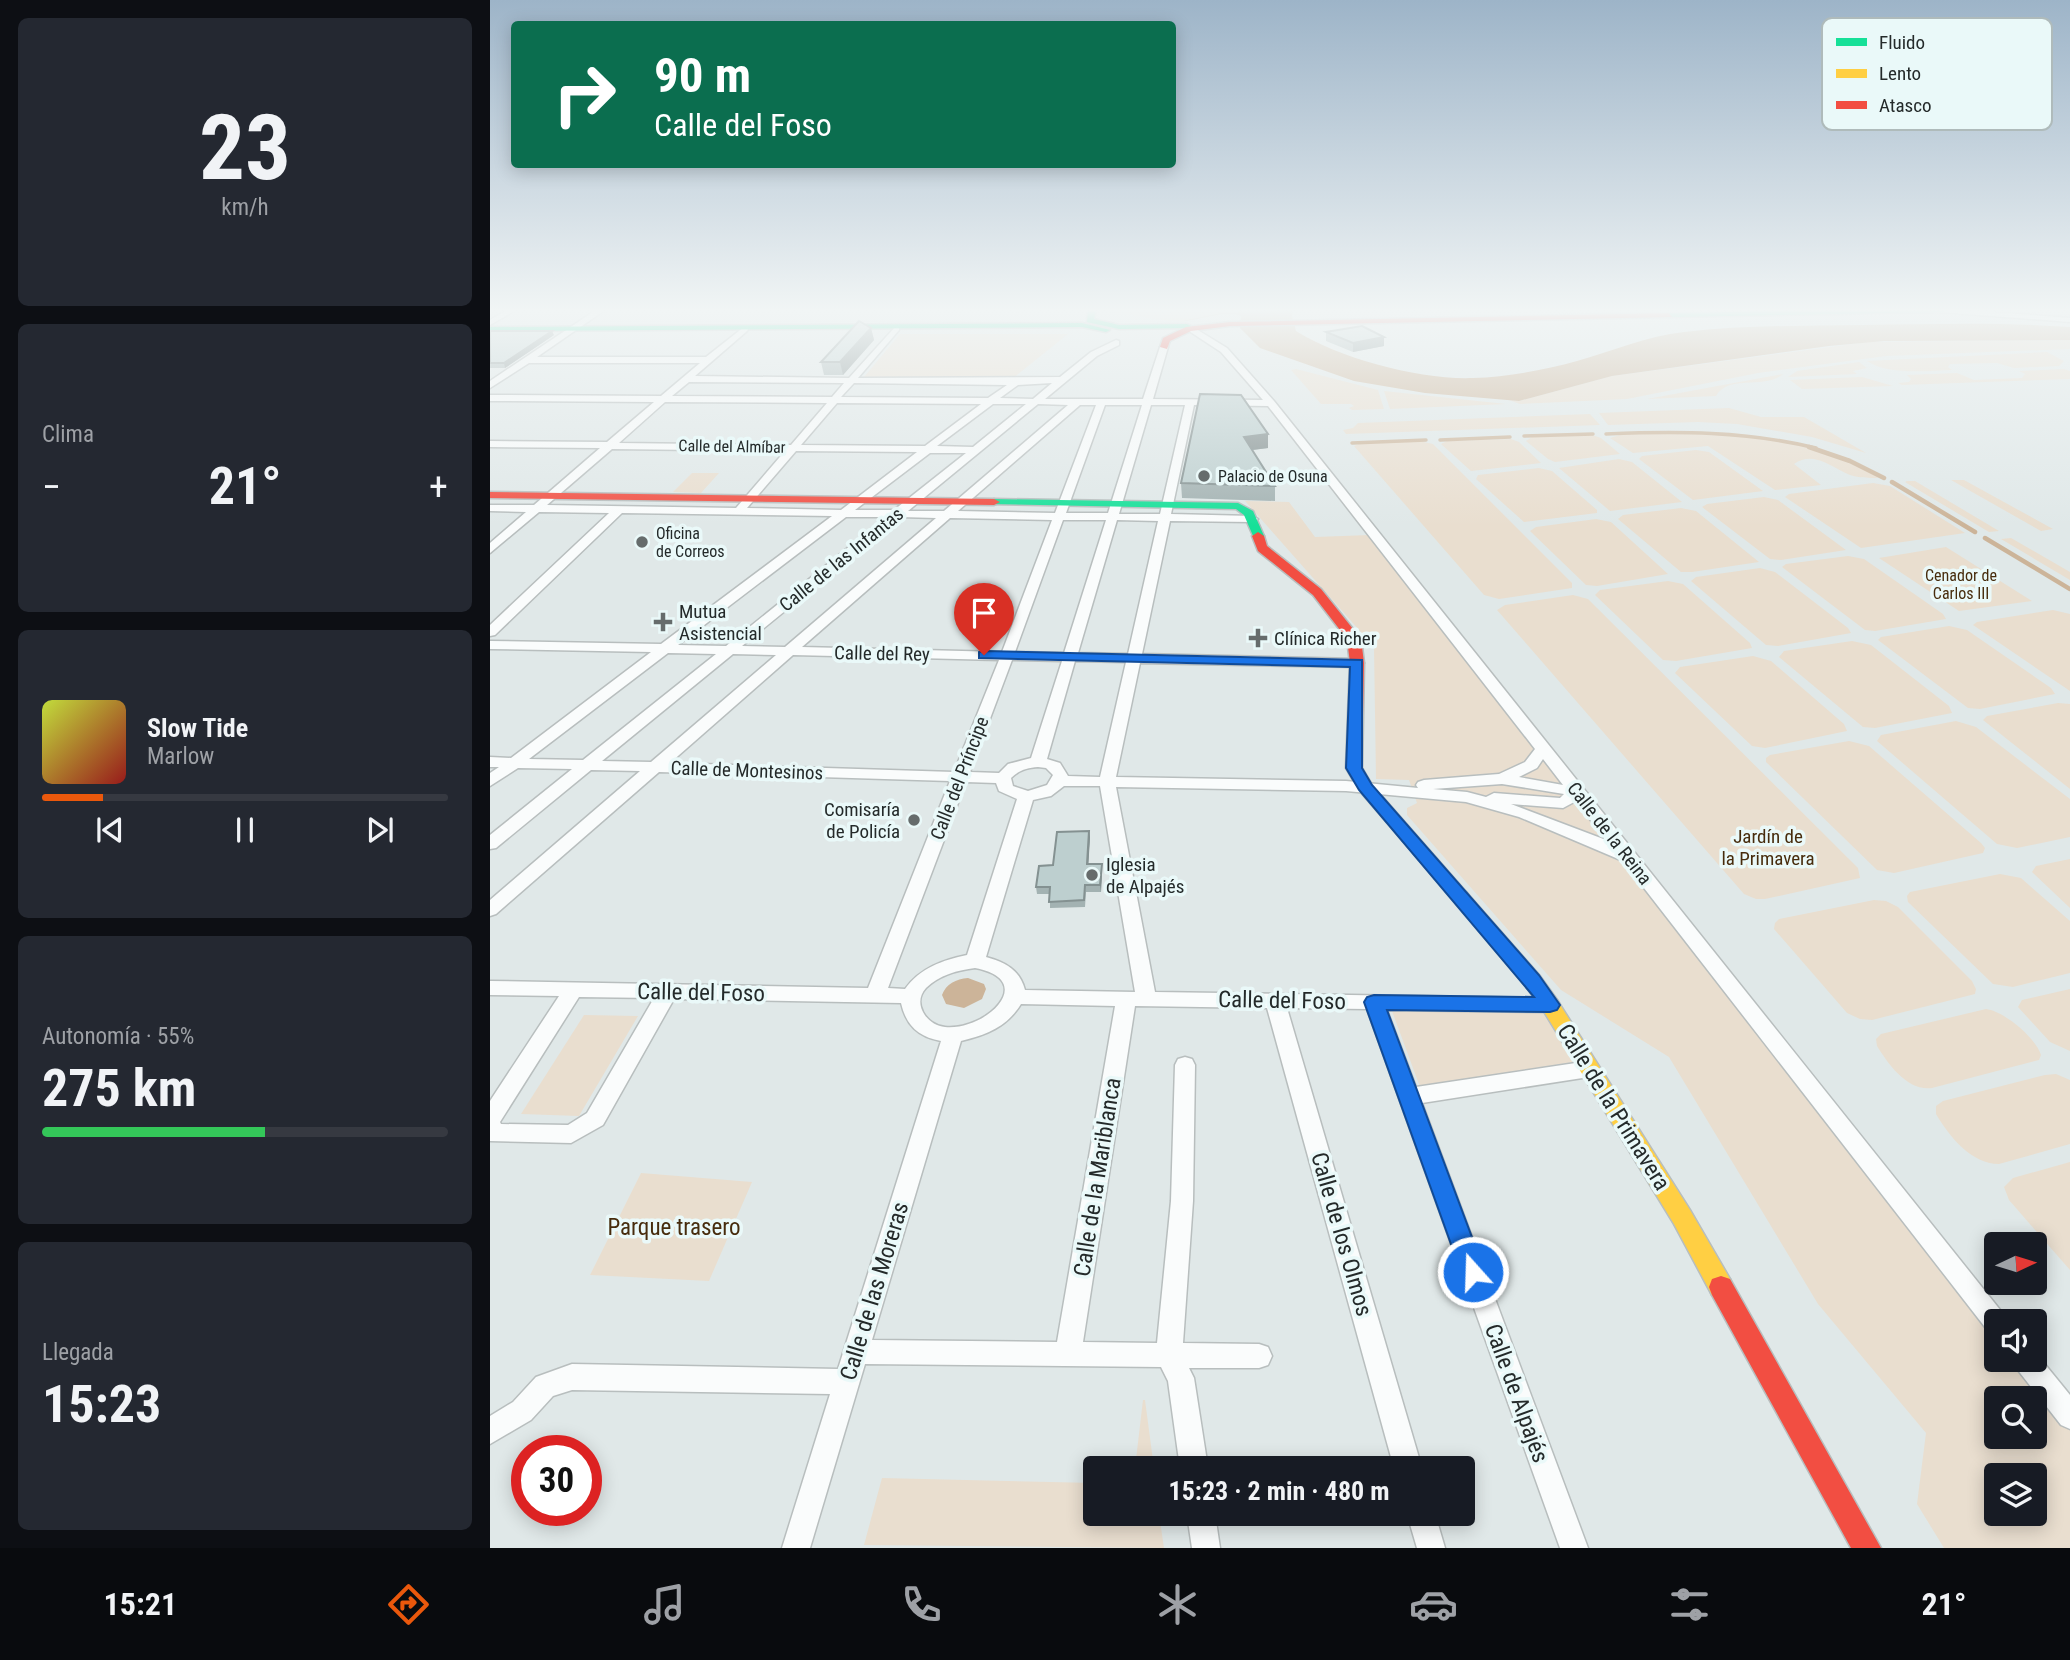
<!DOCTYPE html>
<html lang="es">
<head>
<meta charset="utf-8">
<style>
  body { margin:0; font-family:"Roboto Condensed",sans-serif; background:#242831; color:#f1f3f6; height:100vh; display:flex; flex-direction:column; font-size:26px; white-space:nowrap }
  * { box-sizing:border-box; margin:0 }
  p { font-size:23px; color:#9ea1a6 }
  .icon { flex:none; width:38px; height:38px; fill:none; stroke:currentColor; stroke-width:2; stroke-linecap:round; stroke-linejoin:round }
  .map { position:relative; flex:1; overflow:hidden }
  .drawer { display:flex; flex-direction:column; gap:18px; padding:18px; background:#0d0f14; width:490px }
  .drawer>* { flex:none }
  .hud { position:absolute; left:21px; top:21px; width:665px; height:147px; border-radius:7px; box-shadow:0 4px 18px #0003; background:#0b6e4f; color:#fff; overflow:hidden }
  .needle { width:46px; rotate:86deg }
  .buttons { position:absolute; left:1494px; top:1232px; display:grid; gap:14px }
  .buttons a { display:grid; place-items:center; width:63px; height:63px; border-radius:7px; background:#171b24; box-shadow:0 4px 18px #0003; font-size:35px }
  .speed { position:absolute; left:21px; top:1435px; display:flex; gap:14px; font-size:35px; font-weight:700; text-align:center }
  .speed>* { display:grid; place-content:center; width:91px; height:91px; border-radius:50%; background:#171b24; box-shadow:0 4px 18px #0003; line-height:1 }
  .speed .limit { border:10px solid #d22; background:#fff; color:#111 }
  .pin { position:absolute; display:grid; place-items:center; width:60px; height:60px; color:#fff; margin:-72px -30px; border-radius:50% 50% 50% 0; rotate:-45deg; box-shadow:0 0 7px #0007 }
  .pin .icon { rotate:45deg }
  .me { position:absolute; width:77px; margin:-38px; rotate:340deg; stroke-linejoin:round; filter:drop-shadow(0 0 5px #0008) }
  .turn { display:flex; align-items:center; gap:24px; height:147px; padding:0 28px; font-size:32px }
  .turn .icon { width:91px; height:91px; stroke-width:2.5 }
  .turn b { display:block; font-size:49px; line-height:60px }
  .big { font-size:52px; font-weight:700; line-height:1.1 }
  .drawer .tile { flex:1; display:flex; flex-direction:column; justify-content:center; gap:10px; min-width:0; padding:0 24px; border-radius:10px; background:#242831 }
  .drawer .dial { align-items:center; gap:0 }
  .dial b { font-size:91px; line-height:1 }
  .song { display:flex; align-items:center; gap:21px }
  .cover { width:84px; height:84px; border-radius:10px; background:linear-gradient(135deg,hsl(70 70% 55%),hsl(0 70% 35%)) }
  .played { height:7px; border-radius:4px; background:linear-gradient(90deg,#ea580c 15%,#363941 15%) }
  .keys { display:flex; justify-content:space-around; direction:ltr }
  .heat { display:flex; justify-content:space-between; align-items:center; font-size:38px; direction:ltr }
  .charge { height:10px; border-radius:5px; background:linear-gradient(90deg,#34c759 55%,#363941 0) }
  .trip { position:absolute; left:593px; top:1456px; width:392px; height:70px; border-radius:7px; background:#171b24; box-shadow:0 4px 18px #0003; font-weight:700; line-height:70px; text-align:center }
  .menu { display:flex; height:112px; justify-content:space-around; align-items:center; background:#090b0e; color:#9ea1a6 }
  .menu .icon { width:49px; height:49px }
  .menu .active { color:#ea580c }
  .menu b { font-size:32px; color:#f1f3f6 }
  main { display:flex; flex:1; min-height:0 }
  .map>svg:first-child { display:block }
</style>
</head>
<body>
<main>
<section class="drawer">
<div class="tile dial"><b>23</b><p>km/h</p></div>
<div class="tile"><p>Clima</p>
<div class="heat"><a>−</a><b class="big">21°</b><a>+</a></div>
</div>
<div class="tile">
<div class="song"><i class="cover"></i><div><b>Slow Tide</b><p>Marlow</p></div></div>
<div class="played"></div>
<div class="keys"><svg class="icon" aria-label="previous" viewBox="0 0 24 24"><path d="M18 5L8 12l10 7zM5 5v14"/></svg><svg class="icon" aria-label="pause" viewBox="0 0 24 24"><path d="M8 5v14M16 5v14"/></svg><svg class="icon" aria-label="next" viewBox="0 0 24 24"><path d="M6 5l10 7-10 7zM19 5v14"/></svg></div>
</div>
<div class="tile"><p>Autonomía · 55%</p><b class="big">275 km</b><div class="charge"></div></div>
<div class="tile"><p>Llegada</p><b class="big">15:23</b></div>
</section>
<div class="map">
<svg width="1580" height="1548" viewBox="0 0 1580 1548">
  <rect width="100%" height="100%" fill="#e0e8e8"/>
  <path fill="#e9decf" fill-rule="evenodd" d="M616,310H749L748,313C727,313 708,321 687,321C661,321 641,312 616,312Z
    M410,334H578L522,379L374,377Z
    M1580,340V349L1396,356L1268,373L1137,399L1030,404L1019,400L1029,401L1122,376L1378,342Z
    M1557,352L1574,361L1569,366L1524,368L1507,363L1460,364L1458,367L1462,370C1437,371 1397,375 1377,361Z
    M1369,362L1377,368L1363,371L1367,374L1298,377L1307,371Z
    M806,369L888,390L894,409L862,410L859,408L864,406L861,404H831L801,370Z
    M1574,369L1580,371V379L1412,385L1408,383L1419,382L1421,379L1417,375L1467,373L1484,380L1532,378L1535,374L1529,371Z
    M1293,374C1275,390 1238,374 1226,396L1157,399Z
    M1372,377L1403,386L1312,389L1300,380Z
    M894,391L1016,404L900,409Z
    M1239,408L1271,417H1314L1376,453L1322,437L1247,424L1208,422L1118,425L1109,413Z
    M1100,414L1110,425L856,434L853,430L863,428L868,423Z
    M1213,432C1265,433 1347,444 1388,478C1380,478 1369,478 1360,475C1342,468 1324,450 1304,464L1331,485L1285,490L1218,446L1143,453L1120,438L1133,434Z
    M1102,435L1111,438L1130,454L1065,462L1058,459L1036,441L1042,437Z
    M1021,439L1029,442L1051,463L981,471L951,444L957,441Z
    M929,441L943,444L1082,583V588L1009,599L994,595L864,446L871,443Z
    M1206,450L1219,452L1273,491L1203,500L1149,459L1152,456Z
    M1129,459L1142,462L1192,502L1120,511L1069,468Z
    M1049,468L1062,471L1107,510V513L1034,522L986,479L988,475Z
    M202,473H229L211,493L183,492Z
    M1461,480H1474L1563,529L1551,531Z
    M1417,481H1425L1509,531L1499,532L1415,482Z
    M1383,483L1400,486L1475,533L1371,548L1295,497L1299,494Z
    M1274,497L1288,500L1356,550L1291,560L1280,559L1212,507L1217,504Z
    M755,501L799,502L825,537L880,535L1082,797L1507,1330V1360H1530L1580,1426V1548H1454L1427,1504L1436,1433L1328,1304L1179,1057L1071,990L917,815V808L927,803L919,780L886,779L884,647ZM1507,1398H1545V1437H1507ZM1507,1475H1545V1514H1507Z
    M1191,508L1206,511L1269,562L1202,572H1191L1128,519L1133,515Z
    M1106,519L1121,522L1178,574L1107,586L1096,585L1040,531L1046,527Z
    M1521,538L1580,572V580L1511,539Z
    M1456,547L1542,601L1469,611L1389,558Z
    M1358,556L1374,559L1453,614L1456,619L1385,631L1375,630L1292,567L1296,564Z
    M1270,568L1285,572L1358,628L1361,633L1288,646L1276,645L1201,581L1206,577Z
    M1178,581L1193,584L1260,643L1262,648L1186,661L1173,660L1105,595L1110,590Z
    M1083,595L1098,599L1368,868L1370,878L1275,899H1266L1254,894L1007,610L1015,605Z
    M1563,610L1580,614V691L1483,625L1487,622Z
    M1459,626L1477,630L1561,688L1565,694L1490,709L1478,708L1388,640L1391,637Z
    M1362,641L1381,645L1459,706L1462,713L1385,728L1373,727L1289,657L1294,651Z
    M1263,656L1281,661L1354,724L1357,731L1275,748L1262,746L1185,673L1190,667Z
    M1568,703L1580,704V789L1493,720L1497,716Z
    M1466,721L1486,727L1580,799V837L1527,848L1507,844L1387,741L1391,735Z
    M1359,741L1379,746L1491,843L1495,848L1493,853L1404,873L1387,870L1276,762V758L1280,755Z
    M1580,859V908L1542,872L1546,866Z
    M1510,874L1531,878L1580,921V973L1523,987L1503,984L1418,902L1417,896L1420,892Z
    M1384,900L1396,901L1408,907L1482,981L1486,989L1485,994L1382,1020L1370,1019L1357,1013L1284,929L1285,923L1289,919Z
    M1580,989V1051L1560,1042L1528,1007L1532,1000Z
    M1496,1009C1514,1011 1546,1038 1551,1055L1549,1060L1442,1088C1417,1091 1399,1065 1387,1046L1386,1039L1391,1034Z
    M902,1011L1053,1013L1083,1062L930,1087Z
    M94,1015L148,1016L89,1116L31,1114Z
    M1566,1074L1580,1080V1144L1509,1164C1481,1164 1459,1136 1446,1114V1106L1453,1101L1555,1075Z
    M1580,1162V1270L1519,1200L1514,1187L1523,1178Z
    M151,1173L262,1182L219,1281L100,1275Z
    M653,1400H655L664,1468H645Z
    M392,1478L605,1483L606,1514H669L674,1548L374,1545Z"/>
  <path fill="#ccb499" d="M749,310H803L802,316L806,331C851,359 930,380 983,378C1018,377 1054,370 1087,361C1123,351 1157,336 1194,332C1254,325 1314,326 1374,325C1443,324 1511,322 1580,327V340L1394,341L1339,346L1122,376L1029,401L935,393L864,381L770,348L750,328L751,316C736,309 706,321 688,322L732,313H748Z
    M478,978L494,984L496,989L492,999L474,1008L456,1004L452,995C456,984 466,979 478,978Z"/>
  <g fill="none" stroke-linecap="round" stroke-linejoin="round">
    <path stroke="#ccb499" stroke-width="3.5" d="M1116,434C1188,431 1256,431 1326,448
      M1034,436L1103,434
      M950,440L1020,437
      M862,443L936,440"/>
    <path stroke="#ccb499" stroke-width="4.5" d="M1319,447L1360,461L1394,478
      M1402,482L1485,532
      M1495,538L1580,589"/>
    <g stroke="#b8bebe" stroke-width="3">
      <path id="street" d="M17,310H26L0,325V320Z
        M106,310H115L47,357H216L254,327L258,329L257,331L205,376L359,378L406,326H409V330L368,378L570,377L601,352L626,340L629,341V345L607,356L555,399H653L670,347L674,344L678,347L663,399L773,400L731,352L699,331L706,329L737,348L784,401L1519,1321H1507V1335L1498,1331L1133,861L1029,817L976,802L856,791L626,787L665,992L1060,998L1067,1000L1070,1005L1067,1010L1060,1012L897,1010L926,1087L1099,1061L1106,1063L1109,1069L1106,1075L1099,1077L932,1103L1098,1548H1070L877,1009L797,1008L932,1468H904L777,1008L645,1006L593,1342L667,1343L681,1201L685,1065L688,1059L695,1057L702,1059L705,1065L703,1201L693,1343L769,1344L778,1347L782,1356L778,1365L769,1368H699L704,1378L718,1468H690L678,1381L671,1367L375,1364L320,1548H292L340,1394L82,1390L63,1396L41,1420L0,1444V1416L23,1402L46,1377L82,1364L348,1369L451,1041C428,1037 416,1025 411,1003L184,999L113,1125L81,1143L0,1141V1101L69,996L0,995V981L378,988L460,781L169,772L6,914L0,916V900L150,771L101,770L6,848L0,849V835L82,769L28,768L0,786V773L9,767H0V757L21,758L161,652L0,649V641L171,644L342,516L132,513L5,635L0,636V625L119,513L49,512L0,553V543L36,512L0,511V505H44L110,448L0,447V441L117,442L164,402L0,401V395L171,396L210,363H39L0,388V381ZM199,382L354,383L342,397L182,396ZM364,383L517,385L498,398L351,397ZM562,383L543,399L510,398L528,385ZM175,402L337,403L301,445L129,443ZM347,403L491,404L435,446L311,445ZM503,404H536L483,447L447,446ZM548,404L578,405L454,511H418ZM590,405H606L565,513L468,511ZM615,405H652L618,513H576ZM661,405H695L670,514H629ZM704,405L778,406L1045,749L1035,762L1009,774L934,780L928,782L926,785L928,788L856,781L626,777L650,663L867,667L874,663L867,659L652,654L680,521L762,522L768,519L762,516L681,514ZM122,449L295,451L246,508L57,505ZM306,451L427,452L351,510L257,508ZM440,453H476L404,510H365ZM356,517H396L236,646L188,645ZM410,517L446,518L295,647L252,646ZM460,518L562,520L512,652L312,647ZM573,520H616L574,653L525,652ZM627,520L668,521L638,654L588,653ZM178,653L226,654L93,760L39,759ZM243,654L286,655L161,762L112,761ZM303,655L509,660L464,772L180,763ZM522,660L572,661L541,758L518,764L509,773L480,772ZM585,661L636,662L610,777L578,776L570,763L557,759ZM1053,759L1073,785L1029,777L1047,768ZM548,767L556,768L563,775L557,785L538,791L523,786L521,778C529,770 537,768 548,767ZM476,782L506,783L509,791L527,799L477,955C453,960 430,968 415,989L398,988ZM1012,784L1074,794L1070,798L1004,793L996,797L977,792L943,789ZM574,786H610L645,992L535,990C530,970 515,962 496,957L543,800L561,796ZM1086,801L1116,840L1021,804L1073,808ZM485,968C549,980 496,1031 455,1027C436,1025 422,1003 436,988C449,975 468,970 485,968ZM89,997L164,998L97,1113L78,1125L11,1124L10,1122ZM531,1004L625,1006L567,1342L382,1340L471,1041C496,1035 517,1027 531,1004Z
        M1446,310H1476L1580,318V322L1450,312Z
        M1545,1352L1580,1395V1429L1571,1425L1527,1369L1523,1360H1545Z
        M697,1514H725L730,1548H702Z
        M917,1514H945L955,1548H927Z"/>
    </g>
    <g stroke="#b8bebe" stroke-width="3">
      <path id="fast" d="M598,310H606L604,319L629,325L697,324L701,326L697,328L629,329L597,322Z
        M1345,310H1457L1453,312L1179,317L1175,315L1179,313Z
        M592,323L620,330L616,332L592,327L0,331V327Z
        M504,499L748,503L763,511L774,536L772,538H764L754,515L746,509L500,504L498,502Z"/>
    </g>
    <g stroke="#b8bebe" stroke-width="3">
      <path id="slow" d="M970,890L976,892L1049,975L1067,1000L1200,1210L1240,1279L1243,1287L1240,1295L1231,1298L1222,1295L1184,1224L1053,1010L1035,985L964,900L961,896L964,892Z"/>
    </g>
    <g stroke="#b8bebe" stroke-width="3">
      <path id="jam" d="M1179,313L1182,317L740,326L701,331L680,341L677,349L670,347L673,338L696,327L740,322Z
        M0,492L504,499L510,502L504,505L0,498Z
        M768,532L774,536L777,546L831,589L871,639L874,663L872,768L882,785L976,892L979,896L976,900H964L869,790L856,768L860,663L857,639L823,595L768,551L762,536Z
        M1231,1276L1240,1279L1391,1548H1361L1222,1295L1219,1287L1222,1279Z"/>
    </g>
    <use href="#street" fill="#fafcfc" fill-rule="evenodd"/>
    <use href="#fast" fill="#16e098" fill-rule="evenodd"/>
    <use href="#slow" fill="#ffcf43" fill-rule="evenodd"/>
    <use href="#jam" fill="#f24e42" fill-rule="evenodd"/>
  </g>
  <path fill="#a3b2b2" d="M381,328L384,340L353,375H334L331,362Z
    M0,331L64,335L15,368H0Z
    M836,332L894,346L863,352L836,341Z
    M778,434V448L762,450L785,486V501L692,498L691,483Z
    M599,831L600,837L598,864H612V870L611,892H596L595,907L560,908V894H547L546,887L563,865Z"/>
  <path fill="#849191" d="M381,328L384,340L353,375L350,362Z
    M62,331L64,335L15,368L14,363Z
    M894,337V346L863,352V343Z
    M778,434V448L754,451V437Z
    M599,831L600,837L598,871L597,864Z
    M612,864V870L611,892L610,885Z"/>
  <path fill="#bdcfcf" stroke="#849191" stroke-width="2" d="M369,321L381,328L350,362H331Z
    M872,326L894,337L863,343L836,332Z
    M0,331H62L14,363H0Z
    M710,394L751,395L778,434L754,437L785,486L691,483Z
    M599,831L597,864H612L610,885H595L594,900L559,902L560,887H546L549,866L563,865L567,832Z"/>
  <linearGradient id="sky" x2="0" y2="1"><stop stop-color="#9db4c8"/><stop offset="0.59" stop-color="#f1f5f5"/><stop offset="1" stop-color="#f1f5f5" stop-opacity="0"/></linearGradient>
  <rect width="1580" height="526" fill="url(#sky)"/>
  <path fill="#1a73e8" stroke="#114b97" stroke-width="2" d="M494,651L872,660V768L882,785L1049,975L1070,1005L1067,1010L1060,1012L897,1010L995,1272L991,1280L983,1283L974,1280L971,1272L874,1002L877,997L884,995L1044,997L869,790L856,768L860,667L489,658V652Z"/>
  <g fill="#666c6c" stroke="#eaf9f9" stroke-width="2.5">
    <circle cx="714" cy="476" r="7"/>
    <circle cx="152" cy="542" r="7"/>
    <path d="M169.5 611.5h7v7h7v7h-7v7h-7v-7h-7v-7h7z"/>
    <path d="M764.5 627.5h7v7h7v7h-7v7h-7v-7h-7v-7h7z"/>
    <circle cx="424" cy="820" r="7"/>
    <circle cx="602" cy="875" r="7"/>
  </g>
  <g text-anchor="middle" stroke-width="7" stroke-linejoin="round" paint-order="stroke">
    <g font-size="16" fill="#242a2a" stroke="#eaf9f9">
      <text transform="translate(242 446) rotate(1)" y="6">Calle del Almíbar</text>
    </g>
    <g font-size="16" fill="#242a2a" stroke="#eaf9f9" text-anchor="start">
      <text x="728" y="482">Palacio de Osuna</text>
      <text x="166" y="539">Oficina<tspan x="166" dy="18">de Correos</tspan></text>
    </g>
    <g font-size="16" fill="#472c0d" stroke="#eaf9f9">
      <text x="1471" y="581">Cenador de<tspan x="1471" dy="18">Carlos III</tspan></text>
    </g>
    <g font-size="19" fill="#242a2a" stroke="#eaf9f9">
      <text transform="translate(351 559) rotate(-39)" y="7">Calle de las Infantas</text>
      <text transform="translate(392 653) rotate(1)" y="7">Calle del Rey</text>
      <text transform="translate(257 770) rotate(2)" y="7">Calle de Montesinos</text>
      <text transform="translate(469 778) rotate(-69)" y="7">Calle del Príncipe</text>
      <text transform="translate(1120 833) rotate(52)" y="7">Calle de la Reina</text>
    </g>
    <g font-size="19" fill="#242a2a" stroke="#eaf9f9" text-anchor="start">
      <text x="189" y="618">Mutua<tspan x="189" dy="22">Asistencial</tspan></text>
      <text x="784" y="645">Clínica Richer</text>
      <text x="410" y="816" text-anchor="end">Comisaría<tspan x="410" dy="22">de Policía</tspan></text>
      <text x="616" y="871">Iglesia<tspan x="616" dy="22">de Alpajés</tspan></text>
    </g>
    <g font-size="19" fill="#472c0d" stroke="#eaf9f9">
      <text x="1278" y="843">Jardín de<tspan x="1278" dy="22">la Primavera</tspan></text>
    </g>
    <g font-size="23" fill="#242a2a" stroke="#eaf9f9">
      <text transform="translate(211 992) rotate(1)" y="8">Calle del Foso</text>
      <text transform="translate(792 1000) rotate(1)" y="8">Calle del Foso</text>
      <text transform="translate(1124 1107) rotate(58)" y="8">Calle de la Primavera</text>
      <text transform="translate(607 1177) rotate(-81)" y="8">Calle de la Mariblanca</text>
      <text transform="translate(852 1234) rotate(74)" y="8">Calle de los Olmos</text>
      <text transform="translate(384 1291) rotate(-73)" y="8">Calle de las Moreras</text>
      <text transform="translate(1027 1393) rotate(70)" y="8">Calle de Alpajés</text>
    </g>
    <g font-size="23" fill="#472c0d" stroke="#eaf9f9">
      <text x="184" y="1235">Parque trasero</text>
    </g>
  </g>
  <rect x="1332" y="18" width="230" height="112" rx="10" fill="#eaf9f9" stroke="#afbbbb" stroke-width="2"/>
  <rect x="1346" y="38" width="31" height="8" fill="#16e098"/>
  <rect x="1346" y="69" width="31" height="9" fill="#ffcf43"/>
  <rect x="1346" y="101" width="31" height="8" fill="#f24e42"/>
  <g font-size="19" fill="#242a2a">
    <text x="1389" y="49">Fluido</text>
    <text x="1389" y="80">Lento</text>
    <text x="1389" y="112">Atasco</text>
  </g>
</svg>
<div class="buttons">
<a><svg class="needle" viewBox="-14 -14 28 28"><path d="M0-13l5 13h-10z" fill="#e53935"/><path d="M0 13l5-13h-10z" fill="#9ea1a6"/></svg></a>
<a><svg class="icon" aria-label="sound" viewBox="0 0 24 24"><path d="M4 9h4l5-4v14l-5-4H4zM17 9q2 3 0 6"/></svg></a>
<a><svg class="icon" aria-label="search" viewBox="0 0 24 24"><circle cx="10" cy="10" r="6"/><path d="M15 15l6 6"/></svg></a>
<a><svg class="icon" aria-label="layers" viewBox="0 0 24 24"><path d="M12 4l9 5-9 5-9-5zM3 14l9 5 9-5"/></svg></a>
</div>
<div class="speed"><div class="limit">30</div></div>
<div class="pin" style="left:494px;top:655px;background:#d93025"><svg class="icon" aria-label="arrive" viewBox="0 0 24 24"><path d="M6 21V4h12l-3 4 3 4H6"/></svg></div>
<svg class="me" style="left:983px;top:1272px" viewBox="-20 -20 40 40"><circle r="17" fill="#1a73e8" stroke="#fff" stroke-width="3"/><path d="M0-11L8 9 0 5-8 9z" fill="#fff"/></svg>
<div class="trip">15:23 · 2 min · 480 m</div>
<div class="hud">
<div class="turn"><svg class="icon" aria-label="right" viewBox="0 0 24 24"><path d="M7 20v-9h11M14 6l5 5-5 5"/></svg><div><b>90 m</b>Calle del Foso</div></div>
</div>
</div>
</main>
<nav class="menu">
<b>15:21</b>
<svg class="icon active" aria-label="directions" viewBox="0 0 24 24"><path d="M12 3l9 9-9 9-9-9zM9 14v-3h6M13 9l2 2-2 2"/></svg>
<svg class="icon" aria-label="music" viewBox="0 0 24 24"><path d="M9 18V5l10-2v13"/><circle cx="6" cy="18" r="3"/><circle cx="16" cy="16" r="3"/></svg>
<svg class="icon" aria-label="phone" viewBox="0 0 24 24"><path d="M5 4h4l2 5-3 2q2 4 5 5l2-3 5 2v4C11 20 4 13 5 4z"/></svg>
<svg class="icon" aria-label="climate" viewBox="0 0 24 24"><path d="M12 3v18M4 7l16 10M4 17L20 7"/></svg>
<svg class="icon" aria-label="car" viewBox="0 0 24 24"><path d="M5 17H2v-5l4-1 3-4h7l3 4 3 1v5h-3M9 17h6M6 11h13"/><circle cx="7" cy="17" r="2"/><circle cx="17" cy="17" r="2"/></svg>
<svg class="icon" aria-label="filters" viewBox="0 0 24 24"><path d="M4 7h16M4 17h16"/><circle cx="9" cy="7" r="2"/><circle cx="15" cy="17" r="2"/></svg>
<b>21°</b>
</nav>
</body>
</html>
